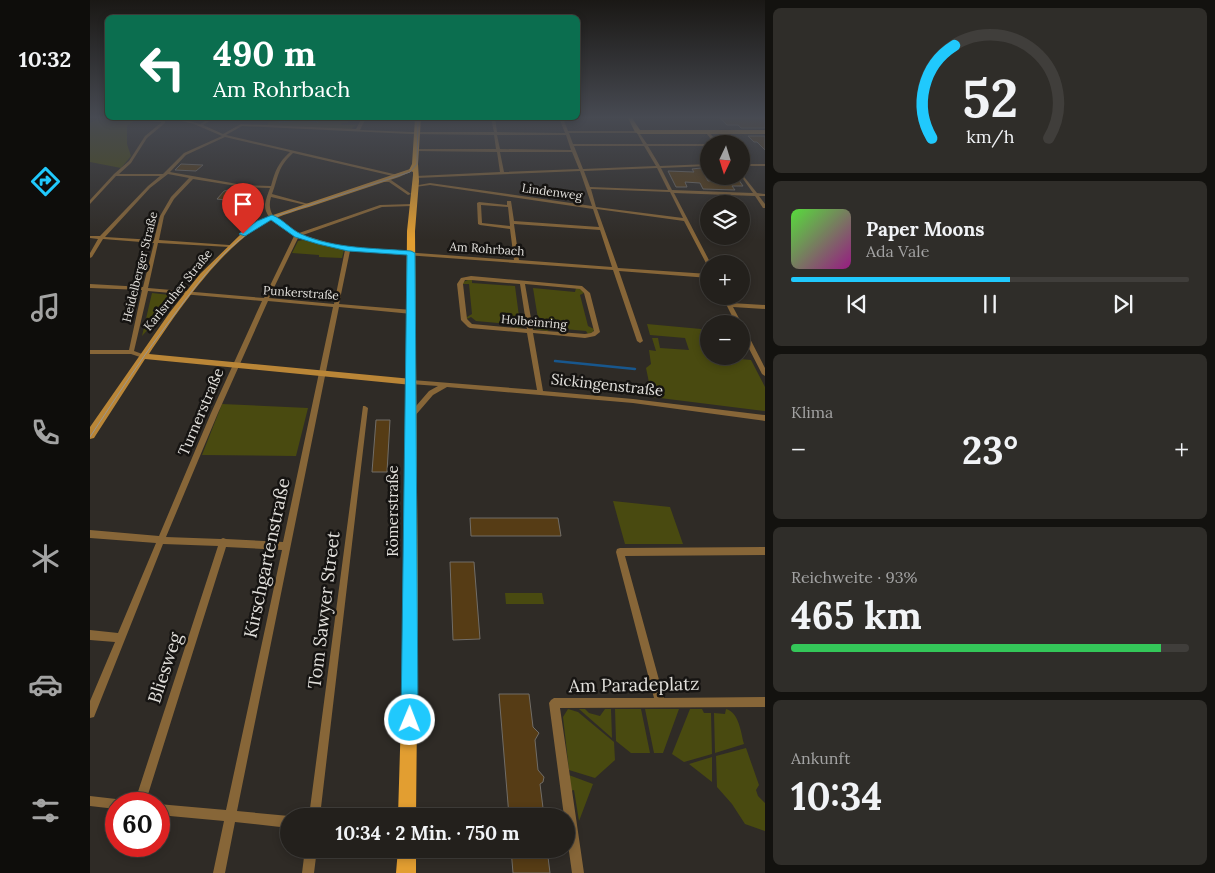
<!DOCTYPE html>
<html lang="de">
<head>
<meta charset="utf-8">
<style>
  body { margin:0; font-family:Lora,serif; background:#2f2d29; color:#f1f3f6; height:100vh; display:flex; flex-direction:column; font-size:19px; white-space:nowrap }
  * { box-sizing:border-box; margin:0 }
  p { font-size:16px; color:#a3a3a3 }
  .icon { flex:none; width:28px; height:28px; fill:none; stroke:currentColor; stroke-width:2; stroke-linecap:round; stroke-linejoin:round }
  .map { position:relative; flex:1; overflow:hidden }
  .drawer { display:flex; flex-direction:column; gap:8px; padding:8px; background:#13120f; width:450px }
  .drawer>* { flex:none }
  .top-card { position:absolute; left:15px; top:15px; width:475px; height:105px; border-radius:8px; box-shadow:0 2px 8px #0003,0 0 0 1px #403e3b; background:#0b6e4f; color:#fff; overflow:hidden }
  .needle { width:32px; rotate:184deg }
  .buttons { position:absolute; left:610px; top:135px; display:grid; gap:10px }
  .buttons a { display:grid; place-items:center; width:50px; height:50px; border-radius:50%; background:#23201c; box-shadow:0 2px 8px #0003,0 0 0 1px #403e3b; font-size:25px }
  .speed { position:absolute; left:15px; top:792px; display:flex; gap:10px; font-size:25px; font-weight:700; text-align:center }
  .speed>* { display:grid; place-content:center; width:65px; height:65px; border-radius:50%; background:#23201c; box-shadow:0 2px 8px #0003,0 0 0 1px #403e3b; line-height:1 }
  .speed .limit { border:8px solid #d22; background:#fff; color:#111 }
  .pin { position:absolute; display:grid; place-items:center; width:42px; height:42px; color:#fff; margin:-51px -21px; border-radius:50% 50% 50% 0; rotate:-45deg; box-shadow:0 0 5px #0007 }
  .pin .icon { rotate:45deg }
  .me { position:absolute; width:55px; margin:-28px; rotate:1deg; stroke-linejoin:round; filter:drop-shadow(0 0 4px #0008) }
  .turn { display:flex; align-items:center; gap:18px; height:105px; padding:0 25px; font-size:22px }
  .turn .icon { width:65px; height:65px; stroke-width:2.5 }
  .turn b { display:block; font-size:35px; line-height:42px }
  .big { font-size:38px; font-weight:700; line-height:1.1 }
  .drawer .tile { flex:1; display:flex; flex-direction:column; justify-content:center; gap:8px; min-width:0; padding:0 18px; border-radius:8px; background:#2f2d29 }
  .drawer .dial { align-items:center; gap:0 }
  .dial svg { height:130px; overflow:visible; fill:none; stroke:#403e3b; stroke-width:7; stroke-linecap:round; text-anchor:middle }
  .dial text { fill:#f1f3f6; stroke:none }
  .song { display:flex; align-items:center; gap:15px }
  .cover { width:60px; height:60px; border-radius:8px; background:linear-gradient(135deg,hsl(110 70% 55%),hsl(310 70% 35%)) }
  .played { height:5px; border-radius:2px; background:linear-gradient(90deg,#20c9fd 55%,#403e3b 55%) }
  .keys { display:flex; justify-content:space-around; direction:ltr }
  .heat { display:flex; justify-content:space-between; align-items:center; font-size:28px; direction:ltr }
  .charge { height:8px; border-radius:4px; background:linear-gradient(90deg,#34c759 93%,#403e3b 0) }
  .trip { position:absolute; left:190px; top:808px; width:295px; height:50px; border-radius:25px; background:#23201c; box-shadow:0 2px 8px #0003,0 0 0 1px #403e3b; font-weight:700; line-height:50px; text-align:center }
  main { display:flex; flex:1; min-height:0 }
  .menu { display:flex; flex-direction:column; width:90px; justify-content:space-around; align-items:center; background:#0e0d0b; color:#a3a3a3 }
  .menu .icon { width:35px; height:35px }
  .menu .current { color:#20c9fd }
  .menu b { font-size:22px; color:#f1f3f6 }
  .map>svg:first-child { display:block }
</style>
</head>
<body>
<main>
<nav class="menu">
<b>10:32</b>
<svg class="icon current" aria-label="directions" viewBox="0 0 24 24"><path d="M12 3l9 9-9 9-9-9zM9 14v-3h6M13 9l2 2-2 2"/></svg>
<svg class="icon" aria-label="music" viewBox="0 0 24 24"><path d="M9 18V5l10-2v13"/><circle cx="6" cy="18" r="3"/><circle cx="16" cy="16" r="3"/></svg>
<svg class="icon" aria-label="phone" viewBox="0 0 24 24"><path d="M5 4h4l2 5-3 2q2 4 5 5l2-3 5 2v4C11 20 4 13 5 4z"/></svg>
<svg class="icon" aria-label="climate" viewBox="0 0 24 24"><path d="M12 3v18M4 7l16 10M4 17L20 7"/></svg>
<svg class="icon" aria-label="car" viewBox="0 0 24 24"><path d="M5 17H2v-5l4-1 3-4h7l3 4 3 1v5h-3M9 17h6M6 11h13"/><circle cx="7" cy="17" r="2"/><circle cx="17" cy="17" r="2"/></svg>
<svg class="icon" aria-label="filters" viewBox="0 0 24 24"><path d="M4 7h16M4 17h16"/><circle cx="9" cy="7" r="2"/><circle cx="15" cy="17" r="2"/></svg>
</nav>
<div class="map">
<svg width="675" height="873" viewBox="0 0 675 873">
  <rect width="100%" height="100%" fill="#2f2b26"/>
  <path fill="#494a10" d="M10,118H19V120L48,118L37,126V144L41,156L31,168L0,162V123Z
    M188,118H260L257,123H252L251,125H266L261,129L177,125L179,122H185Z
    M213,240L254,250L252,258L229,257V255L202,253L208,241Z
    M378,280H382V283L425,286L430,324L435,326C429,329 423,328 419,324L386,321L381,317L377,319V317L382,314L379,284H373V282Z
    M443,288L485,292L486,288L491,289L494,293L490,295L498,326L504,329L503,332L498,334L496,331L463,328L457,331L444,329L443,325H449Z
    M62,293L89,296L66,325H62L52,336Z
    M557,324L611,329L619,350V356L661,360L675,387V411L562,397L556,368L561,364L559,350L566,351L562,338H568L570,348L599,350L595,338L560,335Z
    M132,404L218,408L206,456L112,455Z
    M523,501L580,507L593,544H535Z
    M415,593H452L454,604H416Z
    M478,709L488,712L524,742L525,760L505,778L479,770L473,717Z
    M489,709H495L499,713L510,716L515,709H521L522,738Z
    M525,709H551L560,753H541L526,741Z
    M555,709H589L573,753H564Z
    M600,709H612L614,713H621L622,754L594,762L582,754Z
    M636,709C649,712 651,733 654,744L625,753L624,713L635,714Z
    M656,748L669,785L666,790L668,796L675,803V831L655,824L642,804L627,787L626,756Z
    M622,757V782L599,764Z
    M476,774L503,784L489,821L484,790L478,792Z"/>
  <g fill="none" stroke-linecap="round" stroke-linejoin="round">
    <path stroke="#18578d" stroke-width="1" d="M189,122L214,120L228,122"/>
    <path stroke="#18578d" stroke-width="2.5" d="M465,361L545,369"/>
  </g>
  <path fill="#563c15" stroke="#716d67" d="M630,118H675V128H651L648,125H637Z
    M658,136H675V150L667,142H664Z
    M91,164L113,165L106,171L85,170Z
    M611,168L618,181L638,179L636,176H646L653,186H642L645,190L613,189L610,183L595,182L597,187H586L578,171L604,172L602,169Z
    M143,189L155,190L152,193L168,196L144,201L127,199L134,191Z
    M286,420H300L297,472H282Z
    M380,518H468L471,536H381Z
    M360,562H384L390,639L363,640Z
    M409,694H439L443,727L449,733L445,740L448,770L454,777L453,782L450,784L454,816H419Z
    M421,849H457L460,873H423Z"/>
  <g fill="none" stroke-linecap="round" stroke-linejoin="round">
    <path fill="#876638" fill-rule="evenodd" d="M52,118L70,120L88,118L110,124L121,118H125L113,125L133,134L151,124L266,129L272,118H276L270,130L321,132H404L401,118H405L407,132L475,133L470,120L441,119L439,118H473L478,131H548L557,144H619V146H558L570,166L619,164V166L571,168L582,190L663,193L651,176V173L667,193L675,194V196H669L675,204V208H673L665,196L584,193L621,264H619V266L617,265L594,221L507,209L528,268L619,274V278L529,271L553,341L550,343L547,341L523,270L260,251L249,304L322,310L325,312L322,314L249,307L147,811L199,816V828L145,822L135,873H123L134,821L69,815L68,804L136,810L192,550L136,547L55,804H44L128,546L73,544L4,717L0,718V701L25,642L0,640V630L28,633L66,543L0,538V530L69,536L121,413L172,301L58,291L44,351L55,355L56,356L55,357L53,358L41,354H0V350H39L52,290L0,288V284L53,287L64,243L13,239L2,257L0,258V253L8,239L0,238V236H10L58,186L70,176H26L0,204V200L24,174L39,161L55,136L72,122L60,121ZM88,120L104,124L132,136L94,153L73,174H29L41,163L57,138L75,123V121ZM152,126L321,134L404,135L406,149H325L323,150L325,151L407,152L410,172L326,176L324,177L326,178L490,171L502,206L340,183L323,186L325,187L340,185L503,209L509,227L424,221L421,201H417V205L389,202L387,203L388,224L390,225L420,229L424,260L258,248L239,243L213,235L292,207L322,206L324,205L322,204L290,205L209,233C193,226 175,217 181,197L220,206L222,205L182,194C189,176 187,168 203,153L307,177L309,176L308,175L136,135ZM479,133H547L553,144H483ZM407,135H476L481,150L410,149ZM135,137L200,152C188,163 185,171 181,186L153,185L80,172L96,155ZM484,146H554L566,166L493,169ZM410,152H482L489,169L414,172ZM567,168L578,190L500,187L494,171ZM78,174L99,178L81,197L70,216L64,240L15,237L60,188ZM103,179L153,187L180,188C178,193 176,199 175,204C174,219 193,229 205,234L174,298L58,288L68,243L139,247L141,246L139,245L69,240L74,216L84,199ZM501,189L580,192L593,218L506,207ZM391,205L418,207L420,226L392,223ZM424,224L510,230L522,267L429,260ZM209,236L236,245L255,250L244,304L179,298ZM178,301L243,307L193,542L136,539L133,538L131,539L76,537L128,413Z
      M616,131H618L629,144H625L616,133Z
      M651,164H675V166H651Z
      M294,180H301L321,194L318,195L299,182H294Z
      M381,276L492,286L500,293L510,332L505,336L495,338L443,333L453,391L543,399L675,415V421L543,403L357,387L343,395L324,417H320L319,415L320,413L339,391L348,386L320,384L319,382L320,380H322L447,390L437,333L380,328L378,327L371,320L367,284L371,278ZM375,280H381L430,284L437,329L382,324L377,319L373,284ZM435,284L490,289L494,293L504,331L501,333L495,334L443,330Z
      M632,296H638L641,303L675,305V309L643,307L652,324L651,325V324H646Z
      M651,325L654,327L675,368V376L672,374L651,333Z
      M273,406H275L278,408L230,816H219Z
      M675,547V555L535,556L574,698L675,697V707L470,708L494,873H482L476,830V816H474L459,703L461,700L464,698H564L526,552L527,549L530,548Z
      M0,796L26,799L30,800L31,804H26V809L0,806Z
      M215,849H227L224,873H212Z"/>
    <path fill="#ba8637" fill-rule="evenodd" d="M538,118H542L550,130H675V134H548L545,132Z
      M320,169L325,170L309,177C281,186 253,196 225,205C209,210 191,215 175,223C131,247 87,312 59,354L322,379L327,382L325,384L322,385L55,359L4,438L0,439V427L80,312L110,274L151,234L180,216Z"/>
    <path fill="#e29e31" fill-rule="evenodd" d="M325,118H331L328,164L329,181L325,231L328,619L326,816H308L314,619L317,231L323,175V172L319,170L322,164Z
      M308,849H326V873H306Z"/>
    <path stroke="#999692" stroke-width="1" d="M0,437C27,396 54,354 84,315C112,277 140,240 183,217L320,172L327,164L328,118"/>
  </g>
  <linearGradient id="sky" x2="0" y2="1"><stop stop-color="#1a1815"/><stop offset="0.49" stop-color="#474a52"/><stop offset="1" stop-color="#474a52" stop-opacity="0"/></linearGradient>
  <rect width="675" height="240" fill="url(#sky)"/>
  <path fill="#20c9fd" stroke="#1583a4" d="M182,215C193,219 200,229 211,234C245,249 285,248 321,251L325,253L328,720L325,726L320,729L314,726L311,720L317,255L258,251L228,244L205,237L181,220L155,236L149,234L167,221Z"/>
  <g text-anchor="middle" stroke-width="5" stroke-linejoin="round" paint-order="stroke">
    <g font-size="12" fill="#e2e0dc" stroke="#161412">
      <text transform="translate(462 192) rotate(8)" y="4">Lindenweg</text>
      <text transform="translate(397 249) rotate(4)" y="4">Am Rohrbach</text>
      <text transform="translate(50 267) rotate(-76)" y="4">Heidelberger Straße</text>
      <text transform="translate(88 290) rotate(-51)" y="4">Karlsruher Straße</text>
      <text transform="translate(211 293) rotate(4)" y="4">Punkerstraße</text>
      <text transform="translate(444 322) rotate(5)" y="4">Holbeinring</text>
    </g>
    <g font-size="15" fill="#e2e0dc" stroke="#161412">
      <text transform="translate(517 385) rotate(6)" y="5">Sickingenstraße</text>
      <text transform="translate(111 412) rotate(-67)" y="5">Turnerstraße</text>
      <text transform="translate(303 511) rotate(-90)" y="5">Römerstraße</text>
    </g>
    <g font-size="18" fill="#e2e0dc" stroke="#161412">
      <text transform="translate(177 558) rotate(-78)" y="6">Kirschgartenstraße</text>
      <text transform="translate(234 610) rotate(-83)" y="6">Tom Sawyer Street</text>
      <text transform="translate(75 668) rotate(-72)" y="6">Bliesweg</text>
      <text transform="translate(544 685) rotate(-1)" y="6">Am Paradeplatz</text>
    </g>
  </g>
</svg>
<div class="buttons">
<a><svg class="needle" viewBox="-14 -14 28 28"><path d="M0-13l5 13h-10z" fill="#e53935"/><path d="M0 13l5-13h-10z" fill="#a3a3a3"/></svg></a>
<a><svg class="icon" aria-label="layers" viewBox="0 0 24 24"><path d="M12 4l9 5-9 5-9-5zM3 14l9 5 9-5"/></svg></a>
<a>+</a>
<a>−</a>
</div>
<div class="speed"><div class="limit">60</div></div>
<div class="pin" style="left:153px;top:234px;background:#d93025"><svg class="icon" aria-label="arrive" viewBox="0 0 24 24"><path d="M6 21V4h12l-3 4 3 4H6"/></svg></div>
<svg class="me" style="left:320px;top:720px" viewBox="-20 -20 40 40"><circle r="17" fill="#20c9fd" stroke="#fff" stroke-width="3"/><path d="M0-11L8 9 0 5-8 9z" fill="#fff"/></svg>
<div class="trip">10:34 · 2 Min. · 750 m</div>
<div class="top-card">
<div class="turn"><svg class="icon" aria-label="left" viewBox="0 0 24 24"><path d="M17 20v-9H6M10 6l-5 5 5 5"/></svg><div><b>490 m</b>Am Rohrbach</div></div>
</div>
</div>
<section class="drawer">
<div class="tile dial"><svg viewBox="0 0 100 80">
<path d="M14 69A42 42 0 1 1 86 69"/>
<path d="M14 69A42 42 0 0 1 28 12" stroke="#20c9fd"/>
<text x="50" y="56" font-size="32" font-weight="700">52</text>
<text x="50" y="72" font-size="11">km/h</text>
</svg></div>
<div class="tile">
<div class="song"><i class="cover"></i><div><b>Paper Moons</b><p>Ada Vale</p></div></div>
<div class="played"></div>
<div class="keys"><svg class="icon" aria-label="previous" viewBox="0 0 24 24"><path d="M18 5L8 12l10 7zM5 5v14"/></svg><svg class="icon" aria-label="pause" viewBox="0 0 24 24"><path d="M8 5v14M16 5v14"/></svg><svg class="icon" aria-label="next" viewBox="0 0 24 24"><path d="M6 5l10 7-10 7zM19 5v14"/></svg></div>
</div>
<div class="tile"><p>Klima</p>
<div class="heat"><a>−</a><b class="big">23°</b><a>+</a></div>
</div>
<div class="tile"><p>Reichweite · 93%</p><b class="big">465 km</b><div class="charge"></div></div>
<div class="tile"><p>Ankunft</p><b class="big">10:34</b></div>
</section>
</main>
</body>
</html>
